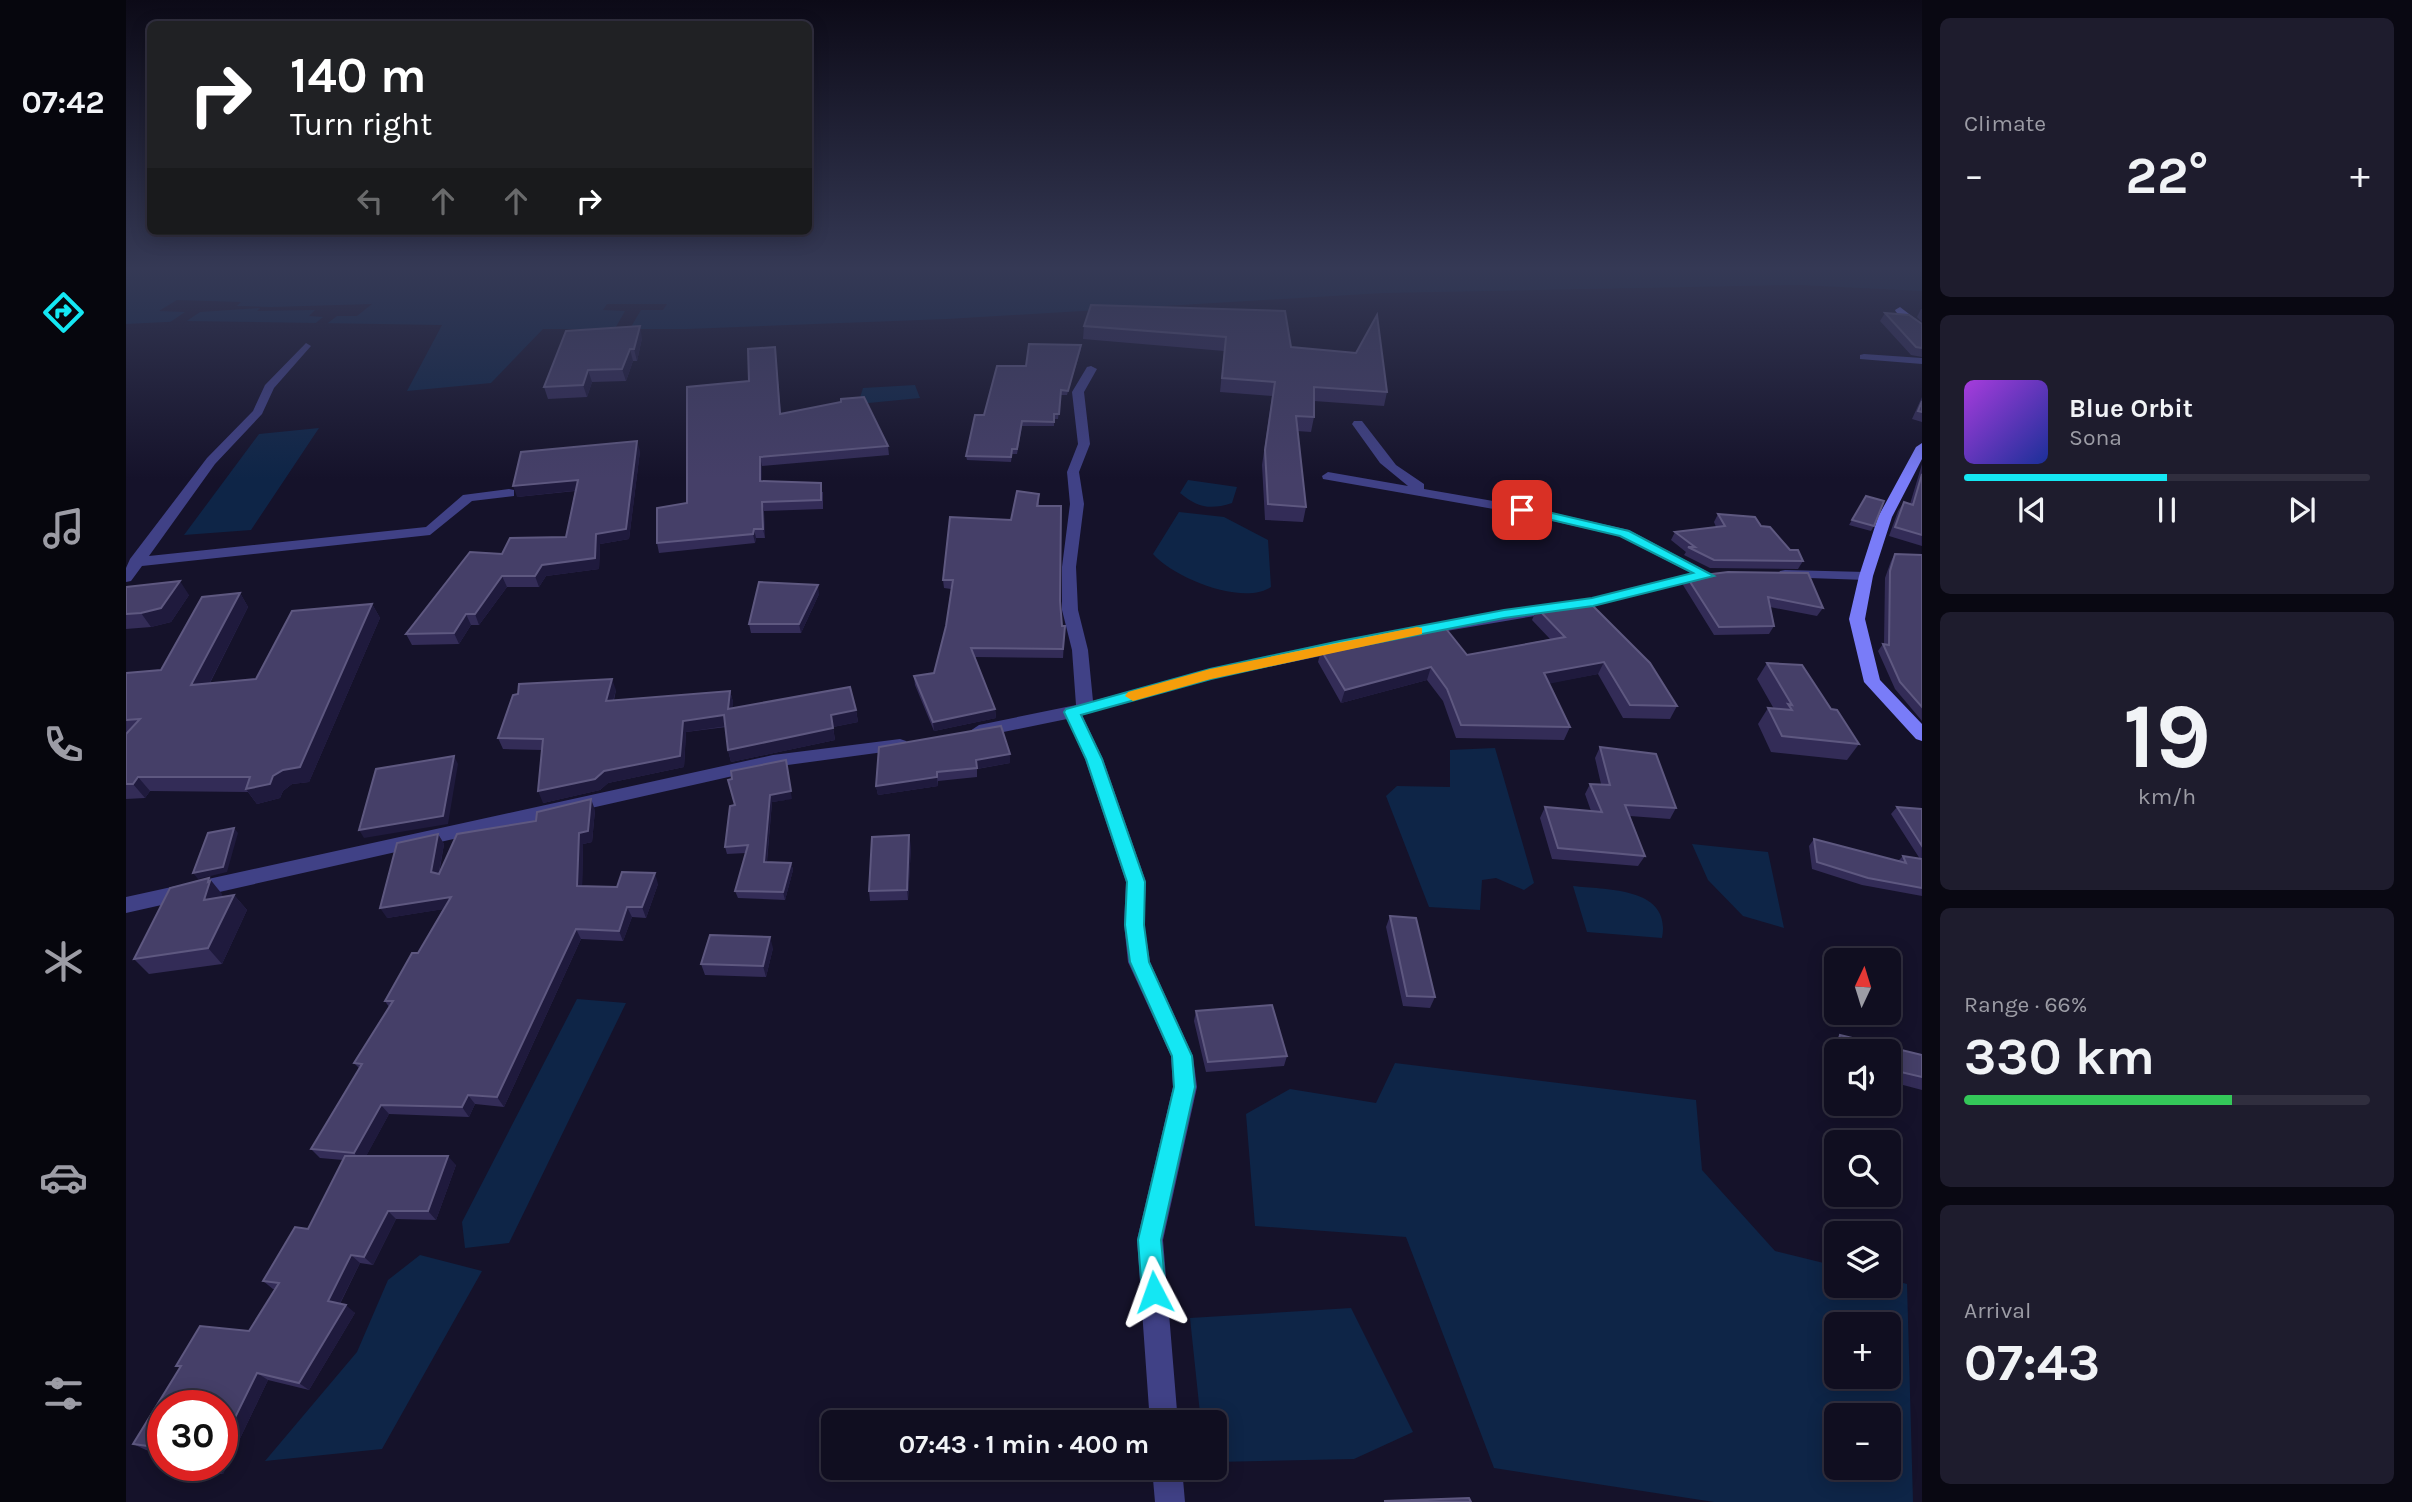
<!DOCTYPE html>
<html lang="en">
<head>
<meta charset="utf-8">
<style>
  body { margin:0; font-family:Karla,sans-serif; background:#1e1c2d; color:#f1f3f6; height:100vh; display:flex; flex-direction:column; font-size:26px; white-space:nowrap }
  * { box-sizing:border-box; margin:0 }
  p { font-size:23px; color:#9c9ca5 }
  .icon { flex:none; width:38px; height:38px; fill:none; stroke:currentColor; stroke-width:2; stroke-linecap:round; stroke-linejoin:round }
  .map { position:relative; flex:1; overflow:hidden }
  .side { display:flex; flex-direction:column; gap:18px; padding:18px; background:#090812; width:490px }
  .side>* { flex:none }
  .top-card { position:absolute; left:21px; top:21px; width:665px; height:214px; border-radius:10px; box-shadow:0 4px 18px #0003,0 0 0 2px #302e3e; background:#202124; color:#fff; overflow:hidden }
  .needle { width:46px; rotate:4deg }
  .buttons { position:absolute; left:1698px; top:948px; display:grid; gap:14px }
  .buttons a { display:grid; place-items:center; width:77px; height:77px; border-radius:10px; background:#100e20; box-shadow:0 4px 18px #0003,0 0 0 2px #302e3e; font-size:35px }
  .speed { position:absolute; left:21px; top:1390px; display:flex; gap:14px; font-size:35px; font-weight:700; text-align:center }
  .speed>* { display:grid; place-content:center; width:91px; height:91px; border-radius:50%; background:#100e20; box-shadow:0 4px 18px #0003,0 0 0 2px #302e3e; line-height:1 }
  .speed .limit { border:10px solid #d22; background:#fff; color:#111 }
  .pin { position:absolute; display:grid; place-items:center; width:60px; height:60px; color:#fff; margin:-30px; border-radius:14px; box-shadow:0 4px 10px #0006 }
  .me { position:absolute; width:77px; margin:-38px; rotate:356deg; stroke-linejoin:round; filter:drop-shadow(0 0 5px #0008) }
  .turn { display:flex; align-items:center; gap:24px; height:147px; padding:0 28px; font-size:32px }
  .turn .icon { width:91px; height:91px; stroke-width:2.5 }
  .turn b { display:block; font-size:49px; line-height:60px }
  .lanes { display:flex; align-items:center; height:66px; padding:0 28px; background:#0003; justify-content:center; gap:35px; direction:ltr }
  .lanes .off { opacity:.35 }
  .big { font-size:52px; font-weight:700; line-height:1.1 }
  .side .card { flex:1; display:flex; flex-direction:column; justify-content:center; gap:10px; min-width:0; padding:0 24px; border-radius:10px; background:#1e1c2d }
  .side .dial { align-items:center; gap:0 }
  .dial b { font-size:91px; line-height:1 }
  .song { display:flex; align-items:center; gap:21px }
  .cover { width:84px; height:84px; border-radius:10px; background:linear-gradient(135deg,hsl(280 70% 55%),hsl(230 70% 35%)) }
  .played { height:7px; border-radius:4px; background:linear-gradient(90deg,#14e7f3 50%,#302e3e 50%) }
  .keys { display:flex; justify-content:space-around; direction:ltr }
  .heat { display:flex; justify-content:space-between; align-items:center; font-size:38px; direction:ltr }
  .charge { height:10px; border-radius:5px; background:linear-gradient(90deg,#34c759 66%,#302e3e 0) }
  .trip { position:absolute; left:695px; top:1410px; width:406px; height:70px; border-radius:10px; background:#100e20; box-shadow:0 4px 18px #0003,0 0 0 2px #302e3e; font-weight:700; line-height:70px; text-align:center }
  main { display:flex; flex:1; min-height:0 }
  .dock { display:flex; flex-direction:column; width:126px; justify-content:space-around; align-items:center; background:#06060d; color:#9c9ca5 }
  .dock .icon { width:49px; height:49px }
  .dock .current { color:#14e7f3 }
  .dock b { font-size:32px; color:#f1f3f6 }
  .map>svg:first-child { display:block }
</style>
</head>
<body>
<main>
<nav class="dock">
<b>07:42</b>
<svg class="icon current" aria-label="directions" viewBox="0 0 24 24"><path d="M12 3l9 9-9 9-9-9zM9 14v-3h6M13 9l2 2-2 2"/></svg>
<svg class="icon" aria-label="music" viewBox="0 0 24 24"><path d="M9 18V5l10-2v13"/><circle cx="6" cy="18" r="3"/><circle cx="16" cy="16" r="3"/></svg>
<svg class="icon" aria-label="phone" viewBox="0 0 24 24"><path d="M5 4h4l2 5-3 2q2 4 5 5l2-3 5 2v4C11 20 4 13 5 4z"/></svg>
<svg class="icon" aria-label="climate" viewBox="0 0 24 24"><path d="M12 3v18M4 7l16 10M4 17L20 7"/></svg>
<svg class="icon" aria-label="car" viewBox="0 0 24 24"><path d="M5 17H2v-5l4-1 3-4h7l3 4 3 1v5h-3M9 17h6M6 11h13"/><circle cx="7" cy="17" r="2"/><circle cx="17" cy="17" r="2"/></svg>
<svg class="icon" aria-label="filters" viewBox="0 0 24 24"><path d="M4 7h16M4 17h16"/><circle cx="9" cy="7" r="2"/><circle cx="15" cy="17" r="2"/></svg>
</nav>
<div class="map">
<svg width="1796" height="1502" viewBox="0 0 1796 1502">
  <rect width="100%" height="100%" fill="#15122a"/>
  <path fill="#0e2547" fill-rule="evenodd" d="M0,269H1796V291L1673,285L1257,293L821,319L561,329H417L365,383L281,391L316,325L60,321L0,324Z
    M789,385L794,398L732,404L737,388Z
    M193,428L125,530L58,535L133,434Z
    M1062,480L1111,487L1106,503C1084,510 1072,508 1054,493Z
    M1053,512L1098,517L1142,540L1145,587C1117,606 1048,578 1027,554Z
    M1369,748L1408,883L1398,890L1370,878L1356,880L1354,910L1303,907L1260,796L1271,786L1324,787V750Z
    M1566,844L1642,852L1658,928L1617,916L1582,880Z
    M1447,886C1481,890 1546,887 1536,938L1461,932Z
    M451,999L500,1003L383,1243L339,1248L336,1222Z
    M1269,1063L1570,1100L1576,1170L1649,1251L1710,1266V1286H1762V1279L1781,1284L1787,1502H1588L1368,1468L1280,1237L1129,1226L1120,1114L1164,1089L1250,1103ZM1710,1325H1762V1377H1710ZM1710,1416H1762V1468H1710Z
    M294,1255L356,1271L256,1449L139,1461L231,1352L262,1280Z
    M1225,1308L1287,1432L1228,1459L1089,1462L1088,1423H1075L1064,1318Z"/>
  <path fill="#15122a" d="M51,300L115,302L111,306L145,307L246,304L231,316H211L198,326H186L197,317L183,316L189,310L131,311L134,308L74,312L55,325H40L59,312L33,311Z
    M481,304H541L537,310H515L502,332H487L499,311L477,310Z"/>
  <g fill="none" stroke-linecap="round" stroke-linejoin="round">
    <path fill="#404186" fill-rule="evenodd" d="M180,343L185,346L148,388L136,414L89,464L23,556L300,527L337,495L383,489L388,490V496L346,501L304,535L16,566L5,581L0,582V568L4,559L81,458L127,411L139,385Z
      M1738,354L1796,358V364L1734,359V355Z
      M965,366L971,369L958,392L964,444L953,472L958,504L950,567L952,610L962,650L967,701L1084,669L1252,634L1260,639L1252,644L1085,679L956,715L977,759L1020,882L1018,924L1024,962L1067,1056L1071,1087L1037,1240L1052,1423H1024L1011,1240L1047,1087L1045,1056L1002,962L998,924L1000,882L959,759L941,719L853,737L844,731L853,725L950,705L946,650L936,610V567L944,504L941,472L952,444L946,392L961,367Z
      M1228,421H1236L1270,465L1298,484V489L1396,506L1503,530L1589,576L1587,579L1555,583L1467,606L1297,635L1292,633L1289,630L1292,627L1297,625L1466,598L1565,573L1493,536L1396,514L1197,479L1196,476L1202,472L1282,486L1254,463L1226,424Z
      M1659,570L1740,572L1747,576L1740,580L1654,577V571Z
      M774,739L780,741L783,745L780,749L647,767L0,913V897L647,755Z
      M1026,1468H1056L1059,1502H1029Z"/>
    <path fill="#797cf8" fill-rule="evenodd" d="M1774,307L1796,324V333L1770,312L1769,310Z
      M1796,443V459L1766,517L1747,576L1739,619L1754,680L1796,724V741L1790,739L1738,682L1723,619L1733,576L1752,517L1790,447Z"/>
  </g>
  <path fill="#332c57" d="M965,305L1165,347L1261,392L1258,406L1188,401V417L1185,432L1171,431L1180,507L1177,522L1139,520L1136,465L1146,396L1094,392L1098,351L957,339L958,326Z
    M1795,309H1796V322L1791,317Z
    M1759,313L1796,324V357L1785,355L1754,321Z
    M516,338L511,361H507L500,381L466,382L461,397L422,399L418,387Z
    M649,347L655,414L762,446L763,455L636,466V481L697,492V509L638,511L639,538H630L629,543L533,553L531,543L561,503L623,381Z
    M955,349L941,395H935L932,419H928V426H896L891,454H886L885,462L841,460L840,456L858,415L900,366Z
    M1796,397V422L1786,419Z
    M514,451L503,539L474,544L473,569L420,576L413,587H381L353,625H345L333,644L286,645L280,634L376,554L440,537L449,491L391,497Z
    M1796,464V546L1763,536L1772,511L1778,502L1784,504Z
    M913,494V506L934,601L936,626H939L937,658L849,657L869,709L870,718L808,731L789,685L788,676L808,673L820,626L825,589L818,588L817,580Z
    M1740,496L1748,526L1745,531L1723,525Z
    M1592,514L1635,526L1677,561L1672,569L1584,568L1558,555L1560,552L1545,540L1549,532L1590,527L1588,522Z
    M1769,554L1796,591V721L1769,689L1752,651L1757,644H1758L1759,578L1765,561Z
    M1561,577L1697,608L1691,616L1644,607L1648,626L1643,634L1588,635L1557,585Z
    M0,587L63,595L45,622L25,627L0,629Z
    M114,593L122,607L84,683L130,679L246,604L254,618L183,782L166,784L157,791L154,798L131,804L122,792L24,791L19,798L0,799V673L35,670Z
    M693,594L675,633H625L623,624Z
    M1411,608L1551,706L1544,719L1497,718L1472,674L1423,683L1444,727L1438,740L1330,738L1317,701L1301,680L1215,703L1192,662L1195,650L1341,655L1424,639L1406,620Z
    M1641,663L1705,709L1733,744L1721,760L1645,752L1632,724L1642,708L1648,709L1631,679Z
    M490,690L488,700L604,691L607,702L606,708L730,710L732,722L707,727L709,740L605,762L602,750L600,727L560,732L558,767L482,783L474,790L417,803L416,750L377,749L372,738Z
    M1474,747L1550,808L1544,819L1504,816L1519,856L1512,866L1426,859L1414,818L1419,807L1465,811L1459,794L1464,784H1475L1469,758Z
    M884,754V763L851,769V777L812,781V786L752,795L750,786Z
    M666,799L646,802L641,862L665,863L667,870L659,900L612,898L609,891L620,853L601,854L599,847L604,806Z
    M1771,807L1796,809V896L1736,885L1686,869L1683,846L1688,839L1772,861L1777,856L1794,859L1765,814Z
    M469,810L466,842L457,844L456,886L491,887L532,884L520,918L506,917L497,941L455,939L378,1107L349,1104L343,1117L263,1114L240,1156L330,1165L310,1220L270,1219L247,1265L234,1263L214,1304L229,1313L183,1390L142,1380L97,1474L55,1472L42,1466L96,1465L37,1405V1453L20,1450L7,1444L54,1368L50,1366L123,1331L150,1289H147L137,1281L182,1229L217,1160L194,1158L185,1149L233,1068L228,1063L263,1007L259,1001L292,953L317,909L261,918L312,834L318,844L313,874L410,821Z
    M785,846L782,900L744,901L743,891Z
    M83,878L97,897L108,895L121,910L96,964L23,974L8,959Z
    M1264,916L1309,997L1304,1008L1277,1006L1260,927Z
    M647,948L640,977L579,975L575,964Z
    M1070,1011L1161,1056L1158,1066L1080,1072L1068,1021Z
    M1714,1035L1796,1055V1090L1762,1081V1052H1710V1068L1699,1065L1704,1045Z"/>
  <path fill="#1f1a3d" d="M514,326L516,338L511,361L508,349Z
    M955,345V349L941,395L942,391Z
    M504,349L507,361L500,381L496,369Z
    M462,370L466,382L461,397L457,385Z
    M511,441L514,451L503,539L474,544L473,569L420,576L413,587L409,576L416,565L470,534Z
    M634,457L636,466V490L634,481Z
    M452,480L455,490L391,497L387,486Z
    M636,502L638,511L639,538L637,529Z
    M628,529L630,538L629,543L627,534Z
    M376,576L381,587L353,625L349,614Z
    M54,581L63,595L45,622L25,627L15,613Z
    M692,585L693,594L675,633L673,624Z
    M114,593L122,607L75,700L65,685Z
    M246,604L254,618L183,782L166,784L157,791L154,798L131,804L120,789Z
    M340,614L345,625L333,644L328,633Z
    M1478,662L1472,674L1412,686L1418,673Z
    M1305,667L1301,680L1215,703L1219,690Z
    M486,679L490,690L484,712L480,701Z
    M604,691L607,702L605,721L602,709Z
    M869,709L870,718L808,731L807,722Z
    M730,710L732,722L707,727L705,715Z
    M598,715L601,726L560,732L558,767L482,783L474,790L417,803L412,791L478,771L557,721Z
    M707,728L709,740L605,762L602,750Z
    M884,754V763L850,769V760Z
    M328,756L332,764L322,824L238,838L233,830Z
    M660,760L666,799L646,802L640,869L638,862L644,795Z
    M12,777L24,791L19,798L7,784Z
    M811,777L812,786L752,795L750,786Z
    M465,799L469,810L466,842L457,844L456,896L451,886L453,833Z
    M108,828L112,833L101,872L72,879L67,873Z
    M312,834L318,844L311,882L305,872Z
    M783,835L785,846L782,900L781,890Z
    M665,863L667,870L659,900L657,892Z
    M529,873L532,884L520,918L516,907Z
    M83,878L96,894L97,897L78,900Z
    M108,895L121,910L96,964L82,948Z
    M325,897L331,907L261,918L254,908Z
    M501,907L506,917L497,941L493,931Z
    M450,929L455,939L378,1107L371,1097Z
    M644,937L647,948L640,977L637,966Z
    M342,1095L349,1104L343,1117L336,1107Z
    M255,1105L263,1114L237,1162L228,1153Z
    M322,1156L330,1165L310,1220L302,1211Z
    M262,1211L270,1219L247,1265L238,1257Z
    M225,1255L234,1263L211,1309L202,1301Z
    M220,1305L229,1313L183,1390L173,1383Z
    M131,1373L142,1380L97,1474L84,1468L86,1465H96V1444Z"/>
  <path fill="#453f68" stroke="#5e5880" stroke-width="2" d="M965,305L1159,311L1165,347L1230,353L1251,315L1261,392L1188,387V417L1170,416L1180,507L1142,504L1139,450L1149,382L1096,378L1100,337L958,326Z
    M1759,313L1783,315L1796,324V348L1790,347Z
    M514,326L508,349H504L496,369L462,370L457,385L418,387L440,331Z
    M903,344L955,345L942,391L935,390L933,414H928V422L896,421L891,449H886L885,457L840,456L849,415H858L871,366H900Z
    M649,347L654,414L715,402V399L738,397L762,446L634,457V481L695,483V500L636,502L637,529H628L627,534L531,543V508L561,503V387L623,381L622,349Z
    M1796,401V412L1792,411Z
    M511,441L500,529L470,534L469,558L416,565L409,576H376L349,614H340L328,633L280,634L344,552L376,554L384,538L440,537L452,480L387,486L395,452Z
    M1796,474V535L1769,527L1778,502L1787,505Z
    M891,491L913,494L911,506H935L934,601L936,626H939L937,649L845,648L869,709L807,722L788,676L808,673L820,626L827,580H817L824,517L885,520Z
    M1740,496L1758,501L1748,526L1726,520Z
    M1592,514L1629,517L1635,526L1644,527L1664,550H1672L1677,561L1588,560L1562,547H1569L1549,532L1599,526Z
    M1769,554L1796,555V707L1774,682L1757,644L1763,645L1764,571Z
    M1602,572L1682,573L1697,608L1642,597L1648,626L1593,627L1561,577Z
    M54,581L35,608L15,613L0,614V587Z
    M633,582L692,585L673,624H623Z
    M114,593L65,685L130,679L166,611L246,604L174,767L157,770L147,776L144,784L120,789L124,777H12L7,784H0V734L14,719L0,720V673L35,670L76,597Z
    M1461,600L1524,663L1551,706L1504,705L1478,662L1418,673L1444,727L1335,725L1321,689L1305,667L1219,690L1195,650L1317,625L1341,655L1439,637L1411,608Z
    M1641,663L1676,665L1705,709L1711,710L1733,744L1656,736L1642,708L1666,710L1662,704L1666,705Z
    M486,679L480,701L604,691L602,709L724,687L730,710L705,715L707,728L602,750L598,715L557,721L554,756L478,771L469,779L412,791L417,739L372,738L387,695L392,694L393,684Z
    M875,726L884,754L850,760L851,768L811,772V777L750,786L753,747Z
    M1474,747L1530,754L1550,808L1499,805L1519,856L1432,848L1419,807L1476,812L1464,784L1484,785Z
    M328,756L317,816L233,830L250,769Z
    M660,760L665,791L644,795L638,862L665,863L657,892L609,891L622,845L599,847L604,806L609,805L602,780L606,779L605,771Z
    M465,799L462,831L453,833L451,886L491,887L496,872L529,873L516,907H501L493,931L450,929L371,1097L342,1095L336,1107L255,1105L228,1153L185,1149L236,1064L228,1063L267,1001H259L286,953H292L325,897L254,908L271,843L312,834L305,872L313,874L331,834L410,821L411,812Z
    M1771,807L1796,809V846Z
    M108,828L97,867L67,873L82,833Z
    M783,835L781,890L743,891L746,837Z
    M1688,839L1780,863L1777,856L1796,859V888L1742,878L1691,862Z
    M83,878L82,882L84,881L78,900L108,895L82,948L8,959L44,888Z
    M1264,916L1290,918L1309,997L1281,996Z
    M584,935L644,937L637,966L575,964Z
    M1146,1005L1161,1056L1082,1062L1070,1011Z
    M1714,1035L1796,1055V1077L1762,1069V1052H1710Z
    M219,1156H322L302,1211H262L238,1257L225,1255L202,1301L220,1305L173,1383L131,1373L96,1444V1405H37V1448L7,1444L55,1366H50L74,1326L123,1331L153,1283L137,1281L169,1227L182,1229Z
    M43,1465H86L84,1468L42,1466Z
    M1343,1498L1345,1502L1258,1501Z"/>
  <linearGradient id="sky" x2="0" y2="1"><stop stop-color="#0c0a17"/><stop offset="0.56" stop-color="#353955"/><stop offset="1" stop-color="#353955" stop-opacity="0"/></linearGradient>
  <rect width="1796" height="479" fill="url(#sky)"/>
  <path fill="#14e7f3" stroke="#0d969e" stroke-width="2" d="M1396,506L1503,531L1588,576L1467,606L1378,618L1214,650L1085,679L955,715L976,759L1019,882L1018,925L1023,962L1066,1056L1069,1087L1035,1240L1040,1292L1036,1301L1028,1304L1019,1301L1016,1292L1012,1240L1048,1087L1046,1056L1004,962L999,925L1001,882L960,759L938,712L940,709L1084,669L1214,641L1378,610L1466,598L1567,573L1494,536L1392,512L1390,510Z"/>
  <path fill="#f59e0b" d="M1291,627L1296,628V634L1085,679L1007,701L999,696L1002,692L1084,669Z"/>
</svg>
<div class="buttons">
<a><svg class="needle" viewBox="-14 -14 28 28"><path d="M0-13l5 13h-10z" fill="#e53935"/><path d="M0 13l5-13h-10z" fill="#9c9ca5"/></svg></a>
<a><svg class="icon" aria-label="sound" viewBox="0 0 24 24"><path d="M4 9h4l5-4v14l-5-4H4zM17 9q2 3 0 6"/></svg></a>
<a><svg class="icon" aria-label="search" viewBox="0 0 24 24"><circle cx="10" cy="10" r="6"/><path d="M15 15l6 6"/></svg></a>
<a><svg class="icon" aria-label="layers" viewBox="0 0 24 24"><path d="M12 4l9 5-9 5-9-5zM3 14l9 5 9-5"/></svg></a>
<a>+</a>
<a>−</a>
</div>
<div class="speed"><div class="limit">30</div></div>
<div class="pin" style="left:1396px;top:510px;background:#d93025"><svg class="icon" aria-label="arrive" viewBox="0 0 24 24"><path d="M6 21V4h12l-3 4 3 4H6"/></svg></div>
<svg class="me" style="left:1028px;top:1292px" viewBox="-20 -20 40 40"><path d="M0-17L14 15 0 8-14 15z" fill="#14e7f3" stroke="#fff" stroke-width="4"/></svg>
<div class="trip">07:43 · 1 min · 400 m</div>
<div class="top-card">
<div class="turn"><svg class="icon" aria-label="right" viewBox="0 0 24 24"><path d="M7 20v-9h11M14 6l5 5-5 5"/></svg><div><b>140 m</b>Turn right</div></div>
<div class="lanes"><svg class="icon off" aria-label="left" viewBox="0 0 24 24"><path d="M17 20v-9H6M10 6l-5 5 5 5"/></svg><svg class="icon off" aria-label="ahead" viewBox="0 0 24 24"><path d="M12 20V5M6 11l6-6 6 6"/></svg><svg class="icon off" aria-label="ahead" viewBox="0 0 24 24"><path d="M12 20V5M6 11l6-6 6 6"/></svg><svg class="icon" aria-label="right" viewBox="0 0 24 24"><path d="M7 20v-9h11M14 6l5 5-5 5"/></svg></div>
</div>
</div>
<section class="side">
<div class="card"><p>Climate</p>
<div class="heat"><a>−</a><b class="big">22°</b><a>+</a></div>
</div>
<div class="card">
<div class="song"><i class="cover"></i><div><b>Blue Orbit</b><p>Sona</p></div></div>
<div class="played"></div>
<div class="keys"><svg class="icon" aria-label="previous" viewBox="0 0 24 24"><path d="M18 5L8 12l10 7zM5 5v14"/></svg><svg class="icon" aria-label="pause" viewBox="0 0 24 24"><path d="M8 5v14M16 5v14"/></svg><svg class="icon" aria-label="next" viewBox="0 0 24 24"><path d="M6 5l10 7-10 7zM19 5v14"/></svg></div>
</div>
<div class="card dial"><b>19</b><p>km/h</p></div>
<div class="card"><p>Range · 66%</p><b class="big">330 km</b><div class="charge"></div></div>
<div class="card"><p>Arrival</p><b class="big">07:43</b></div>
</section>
</main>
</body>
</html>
